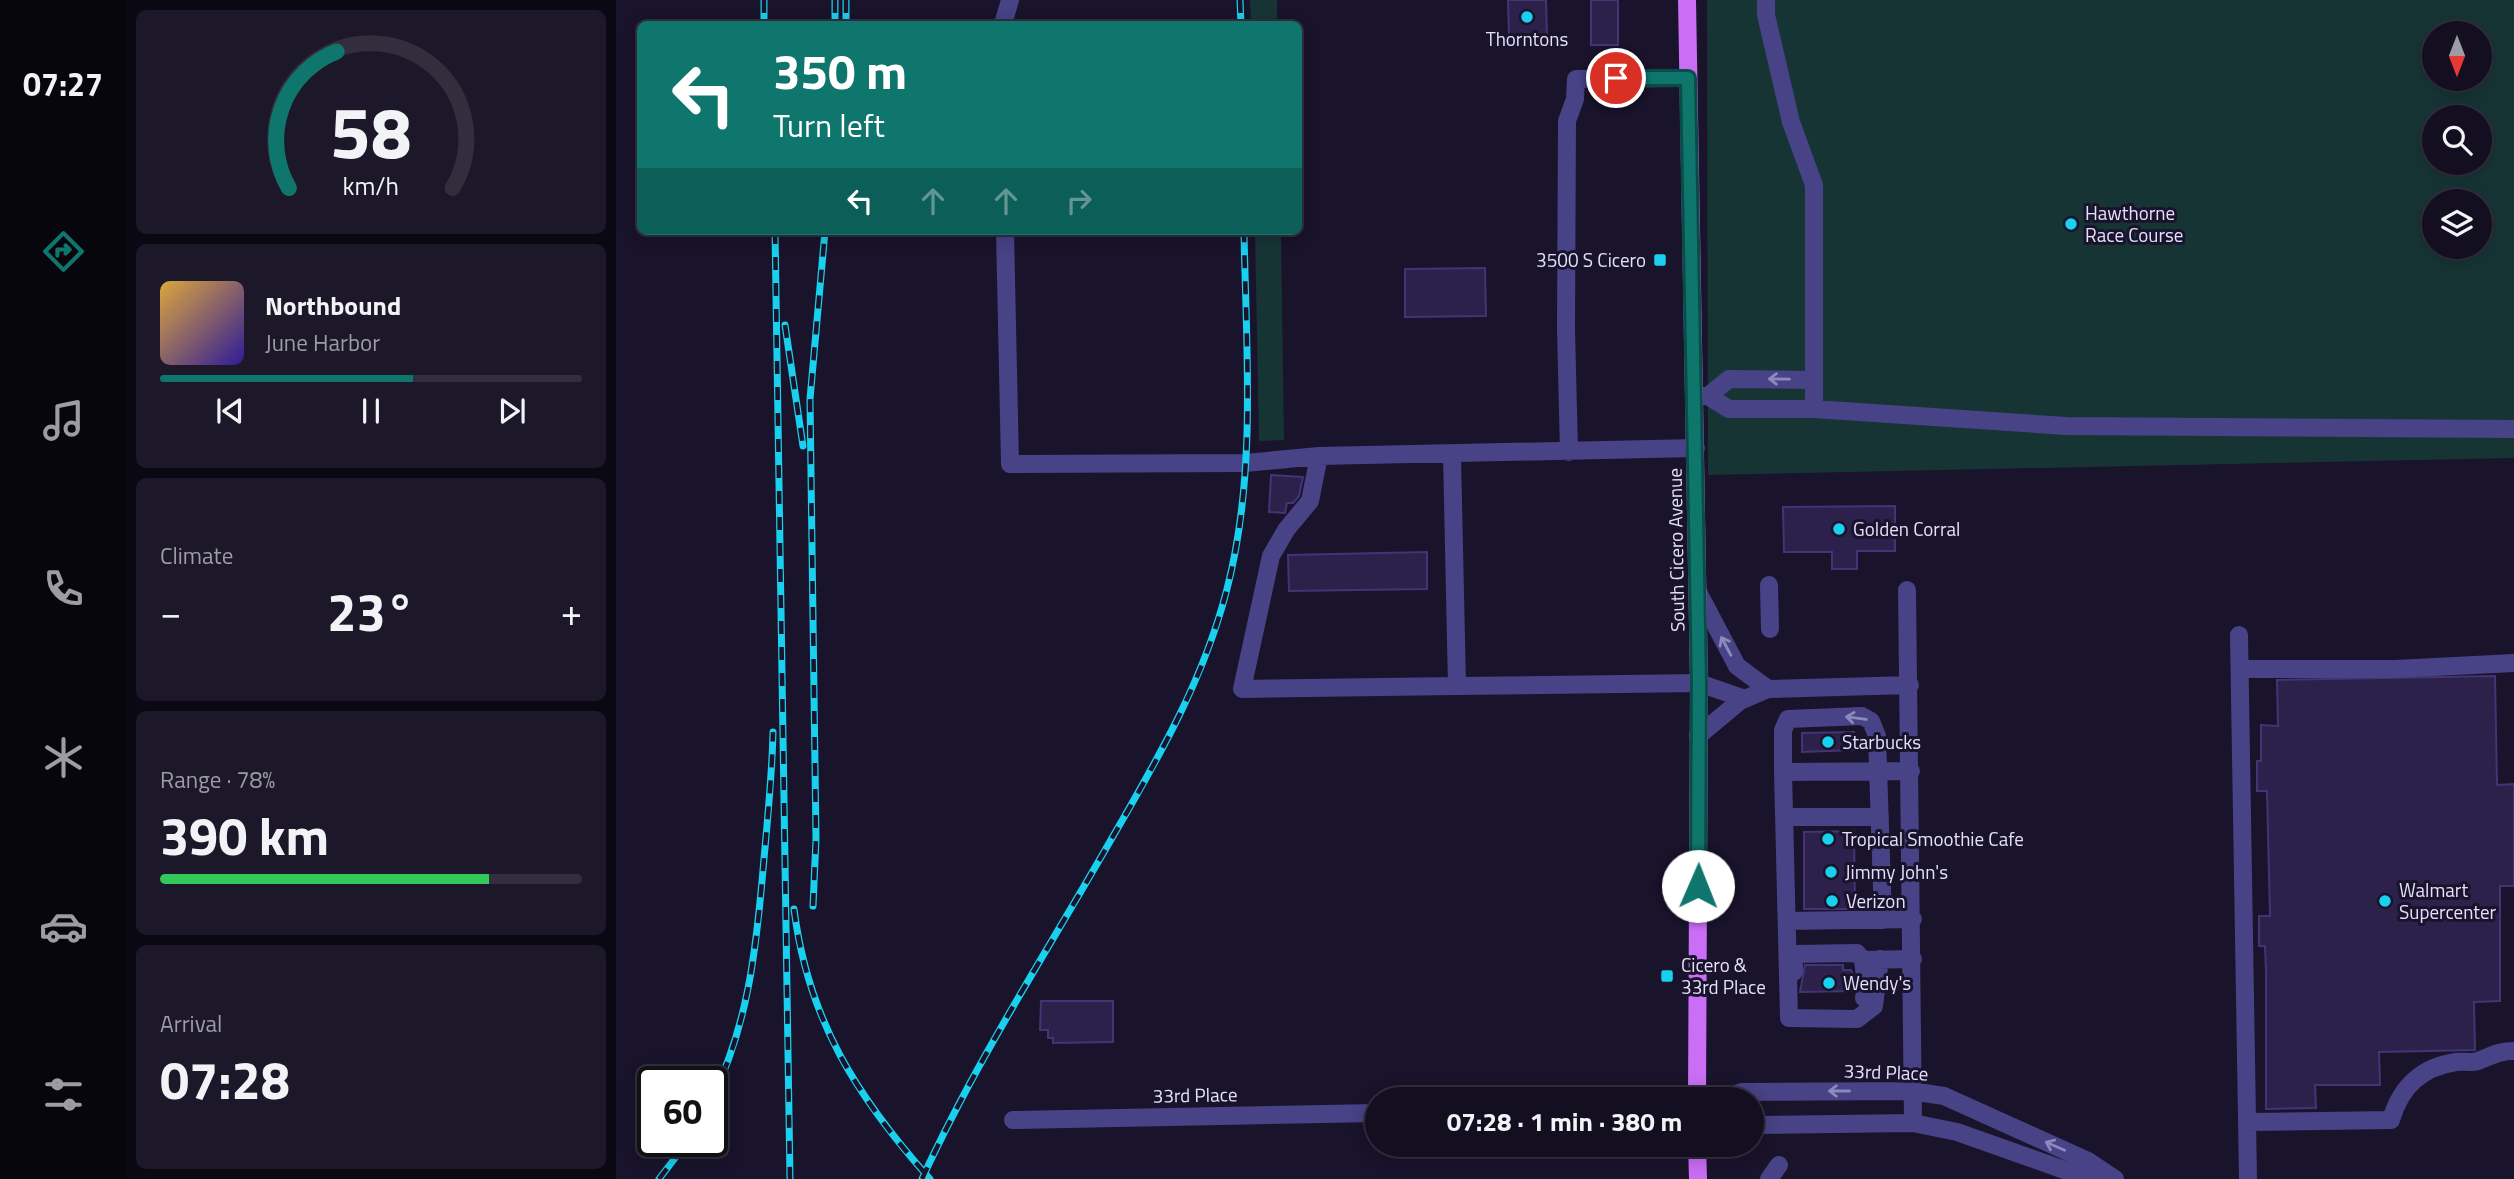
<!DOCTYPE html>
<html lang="en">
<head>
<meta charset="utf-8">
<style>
  body { margin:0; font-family:"Titillium Web",sans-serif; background:#1c1729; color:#f1f3f6; height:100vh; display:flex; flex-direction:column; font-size:26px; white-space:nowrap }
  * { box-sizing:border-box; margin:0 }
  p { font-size:23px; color:#9d9ca5 }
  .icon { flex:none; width:38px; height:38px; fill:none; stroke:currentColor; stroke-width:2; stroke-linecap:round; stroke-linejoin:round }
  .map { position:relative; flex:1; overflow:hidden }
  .sheet { display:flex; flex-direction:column; gap:10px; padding:10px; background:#0a0812; width:490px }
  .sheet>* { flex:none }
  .hud { position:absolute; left:21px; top:21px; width:665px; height:214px; border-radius:10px; box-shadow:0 4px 18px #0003,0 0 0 2px #322e3e; background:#0f766e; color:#fff; overflow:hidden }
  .needle { width:46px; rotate:180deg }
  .fabs { position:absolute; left:1806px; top:21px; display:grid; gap:14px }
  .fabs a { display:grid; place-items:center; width:70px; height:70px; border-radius:50%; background:#130e20; box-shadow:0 4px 18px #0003,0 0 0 2px #322e3e; font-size:35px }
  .speed { position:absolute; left:21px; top:1066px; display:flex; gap:14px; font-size:35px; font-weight:700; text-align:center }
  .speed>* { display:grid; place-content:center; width:91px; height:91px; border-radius:50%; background:#130e20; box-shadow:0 4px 18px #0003,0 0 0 2px #322e3e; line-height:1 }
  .speed .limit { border:4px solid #111; border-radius:10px; background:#fff; color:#111 }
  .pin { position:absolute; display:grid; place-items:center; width:60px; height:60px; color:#fff; margin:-30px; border:4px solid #fff; border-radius:50%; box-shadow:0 2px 7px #0007 }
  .me { position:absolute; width:77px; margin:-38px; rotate:1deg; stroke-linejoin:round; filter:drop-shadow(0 0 5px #0008) }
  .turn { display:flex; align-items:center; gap:24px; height:147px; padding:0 21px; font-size:32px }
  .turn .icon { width:91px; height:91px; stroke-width:2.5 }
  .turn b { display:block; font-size:49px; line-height:60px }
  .lanes { display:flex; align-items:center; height:66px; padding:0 21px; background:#0003; justify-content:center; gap:35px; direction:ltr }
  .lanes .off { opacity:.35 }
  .big { font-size:52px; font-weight:700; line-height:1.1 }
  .sheet .card { flex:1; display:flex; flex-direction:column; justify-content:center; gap:10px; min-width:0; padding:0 24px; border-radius:10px; background:#1c1729 }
  .sheet .dial { align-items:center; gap:0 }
  .dial svg { height:182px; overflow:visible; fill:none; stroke:#322e3e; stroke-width:7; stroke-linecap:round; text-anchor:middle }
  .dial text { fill:#f1f3f6; stroke:none }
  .song { display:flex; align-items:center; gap:21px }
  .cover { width:84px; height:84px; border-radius:10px; background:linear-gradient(135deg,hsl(40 70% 55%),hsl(250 70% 35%)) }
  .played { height:7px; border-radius:4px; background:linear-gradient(90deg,#0f766e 60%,#322e3e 60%) }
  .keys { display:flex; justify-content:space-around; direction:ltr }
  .heat { display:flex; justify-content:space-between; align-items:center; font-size:38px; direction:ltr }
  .charge { height:10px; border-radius:5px; background:linear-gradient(90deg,#34c759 78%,#322e3e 0) }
  .trip { position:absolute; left:749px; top:1087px; width:399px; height:70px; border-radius:35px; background:#130e20; box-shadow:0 4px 18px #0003,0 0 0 2px #322e3e; font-weight:700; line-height:70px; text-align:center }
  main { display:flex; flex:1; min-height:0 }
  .dock { display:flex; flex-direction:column; width:126px; justify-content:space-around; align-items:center; background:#08060d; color:#9d9ca5 }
  .dock .icon { width:49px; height:49px }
  .dock .selected { color:#0f766e }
  .dock b { font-size:32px; color:#f1f3f6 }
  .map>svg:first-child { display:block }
</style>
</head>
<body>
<main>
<nav class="dock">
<b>07:27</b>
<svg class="icon selected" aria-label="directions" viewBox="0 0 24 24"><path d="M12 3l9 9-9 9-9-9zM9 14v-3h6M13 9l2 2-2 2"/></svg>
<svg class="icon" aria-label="music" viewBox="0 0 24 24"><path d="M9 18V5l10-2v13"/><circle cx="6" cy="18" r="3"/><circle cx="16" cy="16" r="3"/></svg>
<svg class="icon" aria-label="phone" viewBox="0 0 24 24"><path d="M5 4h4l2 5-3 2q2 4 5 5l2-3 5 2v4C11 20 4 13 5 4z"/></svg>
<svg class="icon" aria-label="climate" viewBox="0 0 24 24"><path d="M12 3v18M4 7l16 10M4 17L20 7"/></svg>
<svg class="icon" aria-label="car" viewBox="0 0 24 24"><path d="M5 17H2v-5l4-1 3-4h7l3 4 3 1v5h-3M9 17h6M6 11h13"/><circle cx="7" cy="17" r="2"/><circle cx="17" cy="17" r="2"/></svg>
<svg class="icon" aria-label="filters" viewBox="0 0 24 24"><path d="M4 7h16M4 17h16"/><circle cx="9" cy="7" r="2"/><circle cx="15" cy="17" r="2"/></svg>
</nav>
<section class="sheet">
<div class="card dial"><svg viewBox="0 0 100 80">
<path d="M14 69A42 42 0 1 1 86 69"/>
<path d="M14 69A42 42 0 0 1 35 9" stroke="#0f766e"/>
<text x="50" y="56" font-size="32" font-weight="700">58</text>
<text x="50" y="72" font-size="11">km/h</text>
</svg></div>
<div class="card">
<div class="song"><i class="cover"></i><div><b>Northbound</b><p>June Harbor</p></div></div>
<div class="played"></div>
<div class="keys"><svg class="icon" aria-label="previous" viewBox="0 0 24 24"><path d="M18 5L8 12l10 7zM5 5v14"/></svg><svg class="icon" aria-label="pause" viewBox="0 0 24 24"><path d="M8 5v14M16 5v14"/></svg><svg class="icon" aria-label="next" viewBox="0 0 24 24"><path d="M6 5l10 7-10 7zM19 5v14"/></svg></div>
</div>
<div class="card"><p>Climate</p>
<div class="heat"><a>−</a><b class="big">23°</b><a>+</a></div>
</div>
<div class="card"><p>Range · 78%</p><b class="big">390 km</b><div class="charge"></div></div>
<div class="card"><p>Arrival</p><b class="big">07:28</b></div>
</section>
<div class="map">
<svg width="1898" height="1179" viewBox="0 0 1898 1179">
  <rect width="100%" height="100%" fill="#19132b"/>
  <path fill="#173435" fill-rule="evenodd" d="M634,0H661V24H635Z
    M1091,0H1898V458L1092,475ZM1818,33H1864V79H1818ZM1818,117H1864V163H1818ZM1818,201H1864V247H1818Z
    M639,231H665L668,440L643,441Z"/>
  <path fill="#2b214b" stroke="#443475" stroke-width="2" d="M892,0H930L931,35L893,36Z
    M975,0H1002V45H975Z
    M869,268L870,316L789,317V269Z
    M655,475L687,477L683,496L677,503H671L669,513L653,512Z
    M1279,506V551H1241V569H1216V552H1168L1167,507Z
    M811,552V589L673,591L672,555Z
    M1879,676L1881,785L1898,784V886H1884V1001L1858,1002L1859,1050L1763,1052L1764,1085H1699L1700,1108L1650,1109V972L1649,946H1643V916H1654L1651,791H1641V761H1645V725L1662,726L1661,680Z
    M1238,732V750L1186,752V733Z
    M1238,831L1239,909H1188V832Z
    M1189,965H1227V970H1235L1237,975L1238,991L1184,992Z
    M425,1001H497V1042L437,1043V1038H432V1030H424Z"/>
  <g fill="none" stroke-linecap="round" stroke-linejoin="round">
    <path stroke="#484286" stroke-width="18" d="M1150,0V15L1175,122L1198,185V409
      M387,24L394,0
      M389,231L394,464L629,463L703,456L1080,448
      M1079,396H1092L1113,409H1198L1450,426L1898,429
      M1092,396L1113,379L1198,380
      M953,452L950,329L951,121L959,99L960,79L1072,78
      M703,456L694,501L670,530L655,556L626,689L841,686L836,455
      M1153,585L1154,629
      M1291,590L1297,1123
      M1082,592L1121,666L1152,689
      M1623,635L1632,1179
      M1624,669H1779L1898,663
      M841,686L1083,683L1129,699
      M1082,736L1124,701L1152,689L1294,685
      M1167,772L1295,771
      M1168,817H1264
      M1171,921L1297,919
      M1264,959L1258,1006L1241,1019L1173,1018L1167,772V730L1172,719L1246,716L1255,721L1261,736L1267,920
      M1247,960L1250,986L1248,998
      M1178,972V954L1241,953L1247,960L1297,959
      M1106,1099L1126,1092L1295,1091L1328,1096L1472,1161L1499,1179
      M397,1120L761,1113
      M1631,1122L1775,1120C1785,1086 1806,1067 1840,1062C1847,1061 1855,1063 1862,1061C1876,1056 1882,1051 1898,1051
      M1136,1125L1297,1123L1341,1132L1468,1177L1489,1179
      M1153,1179L1163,1165"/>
    <path stroke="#c96ef5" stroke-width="18" d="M1071,0L1083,683L1081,1099
      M1081,1144L1082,1179"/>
    <g stroke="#19d0ef" stroke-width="7">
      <path id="rail" d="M148,0V24
        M219,0V24
        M230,0V24
        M624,0L625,24
        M159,231L174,1179
        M169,325L187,446
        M197,906L200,839L194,399L209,231
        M178,909C192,1020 241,1097 314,1179
        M96,1098C132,1025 140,950 147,870C151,824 156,778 157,732
        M43,1179L72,1141
        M306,1179C360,1061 432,950 496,838C543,757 588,679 611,589C641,473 630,350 628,231"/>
    </g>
    <use href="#rail" stroke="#19132b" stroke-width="4.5" stroke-dasharray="13" stroke-linecap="butt"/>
  </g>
  <defs><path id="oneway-shaft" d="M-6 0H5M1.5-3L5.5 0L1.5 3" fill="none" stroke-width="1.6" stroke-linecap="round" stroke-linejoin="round" transform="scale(1.75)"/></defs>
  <g stroke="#8e89bc">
    <use href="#oneway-shaft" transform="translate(1163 379) rotate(-179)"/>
    <use href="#oneway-shaft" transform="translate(1110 646) rotate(-118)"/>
    <use href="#oneway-shaft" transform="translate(1240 718) rotate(-172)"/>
    <use href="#oneway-shaft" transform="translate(1223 1091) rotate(180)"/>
    <use href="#oneway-shaft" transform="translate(1439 1146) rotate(-156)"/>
  </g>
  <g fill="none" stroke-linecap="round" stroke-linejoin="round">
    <g stroke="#0a4d48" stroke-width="18">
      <path id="route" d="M1000,78H1072L1083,683L1082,886"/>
    </g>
    <use href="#route" stroke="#0f766e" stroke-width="12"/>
  </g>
  <g fill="#19d0ef" stroke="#19132b" stroke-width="2.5">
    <circle cx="911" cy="17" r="7"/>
    <circle cx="1455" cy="224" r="7"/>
    <rect x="1037" y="253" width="14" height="14" rx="3.5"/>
    <circle cx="1223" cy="529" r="7"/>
    <circle cx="1212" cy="742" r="7"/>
    <circle cx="1212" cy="839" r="7"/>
    <circle cx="1215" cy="872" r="7"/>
    <circle cx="1216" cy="901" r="7"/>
    <circle cx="1769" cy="901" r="7"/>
    <rect x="1044" y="969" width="14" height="14" rx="3.5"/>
    <circle cx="1213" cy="983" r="7"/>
  </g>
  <g text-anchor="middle" stroke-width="6" stroke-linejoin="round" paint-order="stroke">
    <g font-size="19" fill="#e4e0fd" stroke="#19132b" text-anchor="start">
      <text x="911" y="46" text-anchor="middle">Thorntons</text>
      <text x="1469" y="220">Hawthorne<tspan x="1469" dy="22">Race Course</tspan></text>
      <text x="1030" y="267" text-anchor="end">3500 S Cicero</text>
      <text x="1237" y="536">Golden Corral</text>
      <text x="1226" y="749">Starbucks</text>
      <text x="1226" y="846">Tropical Smoothie Cafe</text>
      <text x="1229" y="879">Jimmy John's</text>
      <text x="1783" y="897">Walmart<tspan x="1783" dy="22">Supercenter</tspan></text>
      <text x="1230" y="908">Verizon</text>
      <text x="1065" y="972">Cicero &amp;<tspan x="1065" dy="22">33rd Place</tspan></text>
      <text x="1227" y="990">Wendy's</text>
    </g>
    <g font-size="19" fill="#e4e0fd" stroke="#19132b">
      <text transform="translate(1060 550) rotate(-91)" y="7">South Cicero Avenue</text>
      <text transform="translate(1270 1072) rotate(2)" y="7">33rd Place</text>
      <text transform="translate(579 1095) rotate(-1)" y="7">33rd Place</text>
    </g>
  </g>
</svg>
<div class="fabs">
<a><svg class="needle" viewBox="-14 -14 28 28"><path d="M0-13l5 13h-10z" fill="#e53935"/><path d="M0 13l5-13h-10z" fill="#9d9ca5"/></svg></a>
<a><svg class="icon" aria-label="search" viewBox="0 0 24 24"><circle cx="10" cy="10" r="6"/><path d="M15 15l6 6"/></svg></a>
<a><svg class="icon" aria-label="layers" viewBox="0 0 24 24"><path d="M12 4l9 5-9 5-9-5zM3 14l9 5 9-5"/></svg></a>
</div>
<div class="speed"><div class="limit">60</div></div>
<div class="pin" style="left:1000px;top:78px;background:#d93025"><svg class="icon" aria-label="arrive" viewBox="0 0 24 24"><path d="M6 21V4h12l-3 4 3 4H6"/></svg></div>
<svg class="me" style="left:1082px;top:886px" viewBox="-20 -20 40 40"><circle r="19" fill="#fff"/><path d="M0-13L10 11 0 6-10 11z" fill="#0f766e"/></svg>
<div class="trip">07:28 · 1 min · 380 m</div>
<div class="hud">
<div class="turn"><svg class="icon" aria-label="left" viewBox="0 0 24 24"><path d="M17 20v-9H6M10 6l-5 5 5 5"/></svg><div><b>350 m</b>Turn left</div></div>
<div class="lanes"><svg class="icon" aria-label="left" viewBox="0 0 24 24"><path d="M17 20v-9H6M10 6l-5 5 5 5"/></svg><svg class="icon off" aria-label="ahead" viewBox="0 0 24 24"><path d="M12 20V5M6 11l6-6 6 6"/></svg><svg class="icon off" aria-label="ahead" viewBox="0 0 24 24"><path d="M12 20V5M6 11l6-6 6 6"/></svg><svg class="icon off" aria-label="right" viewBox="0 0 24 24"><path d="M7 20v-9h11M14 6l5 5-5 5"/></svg></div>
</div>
</div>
</main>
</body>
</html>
